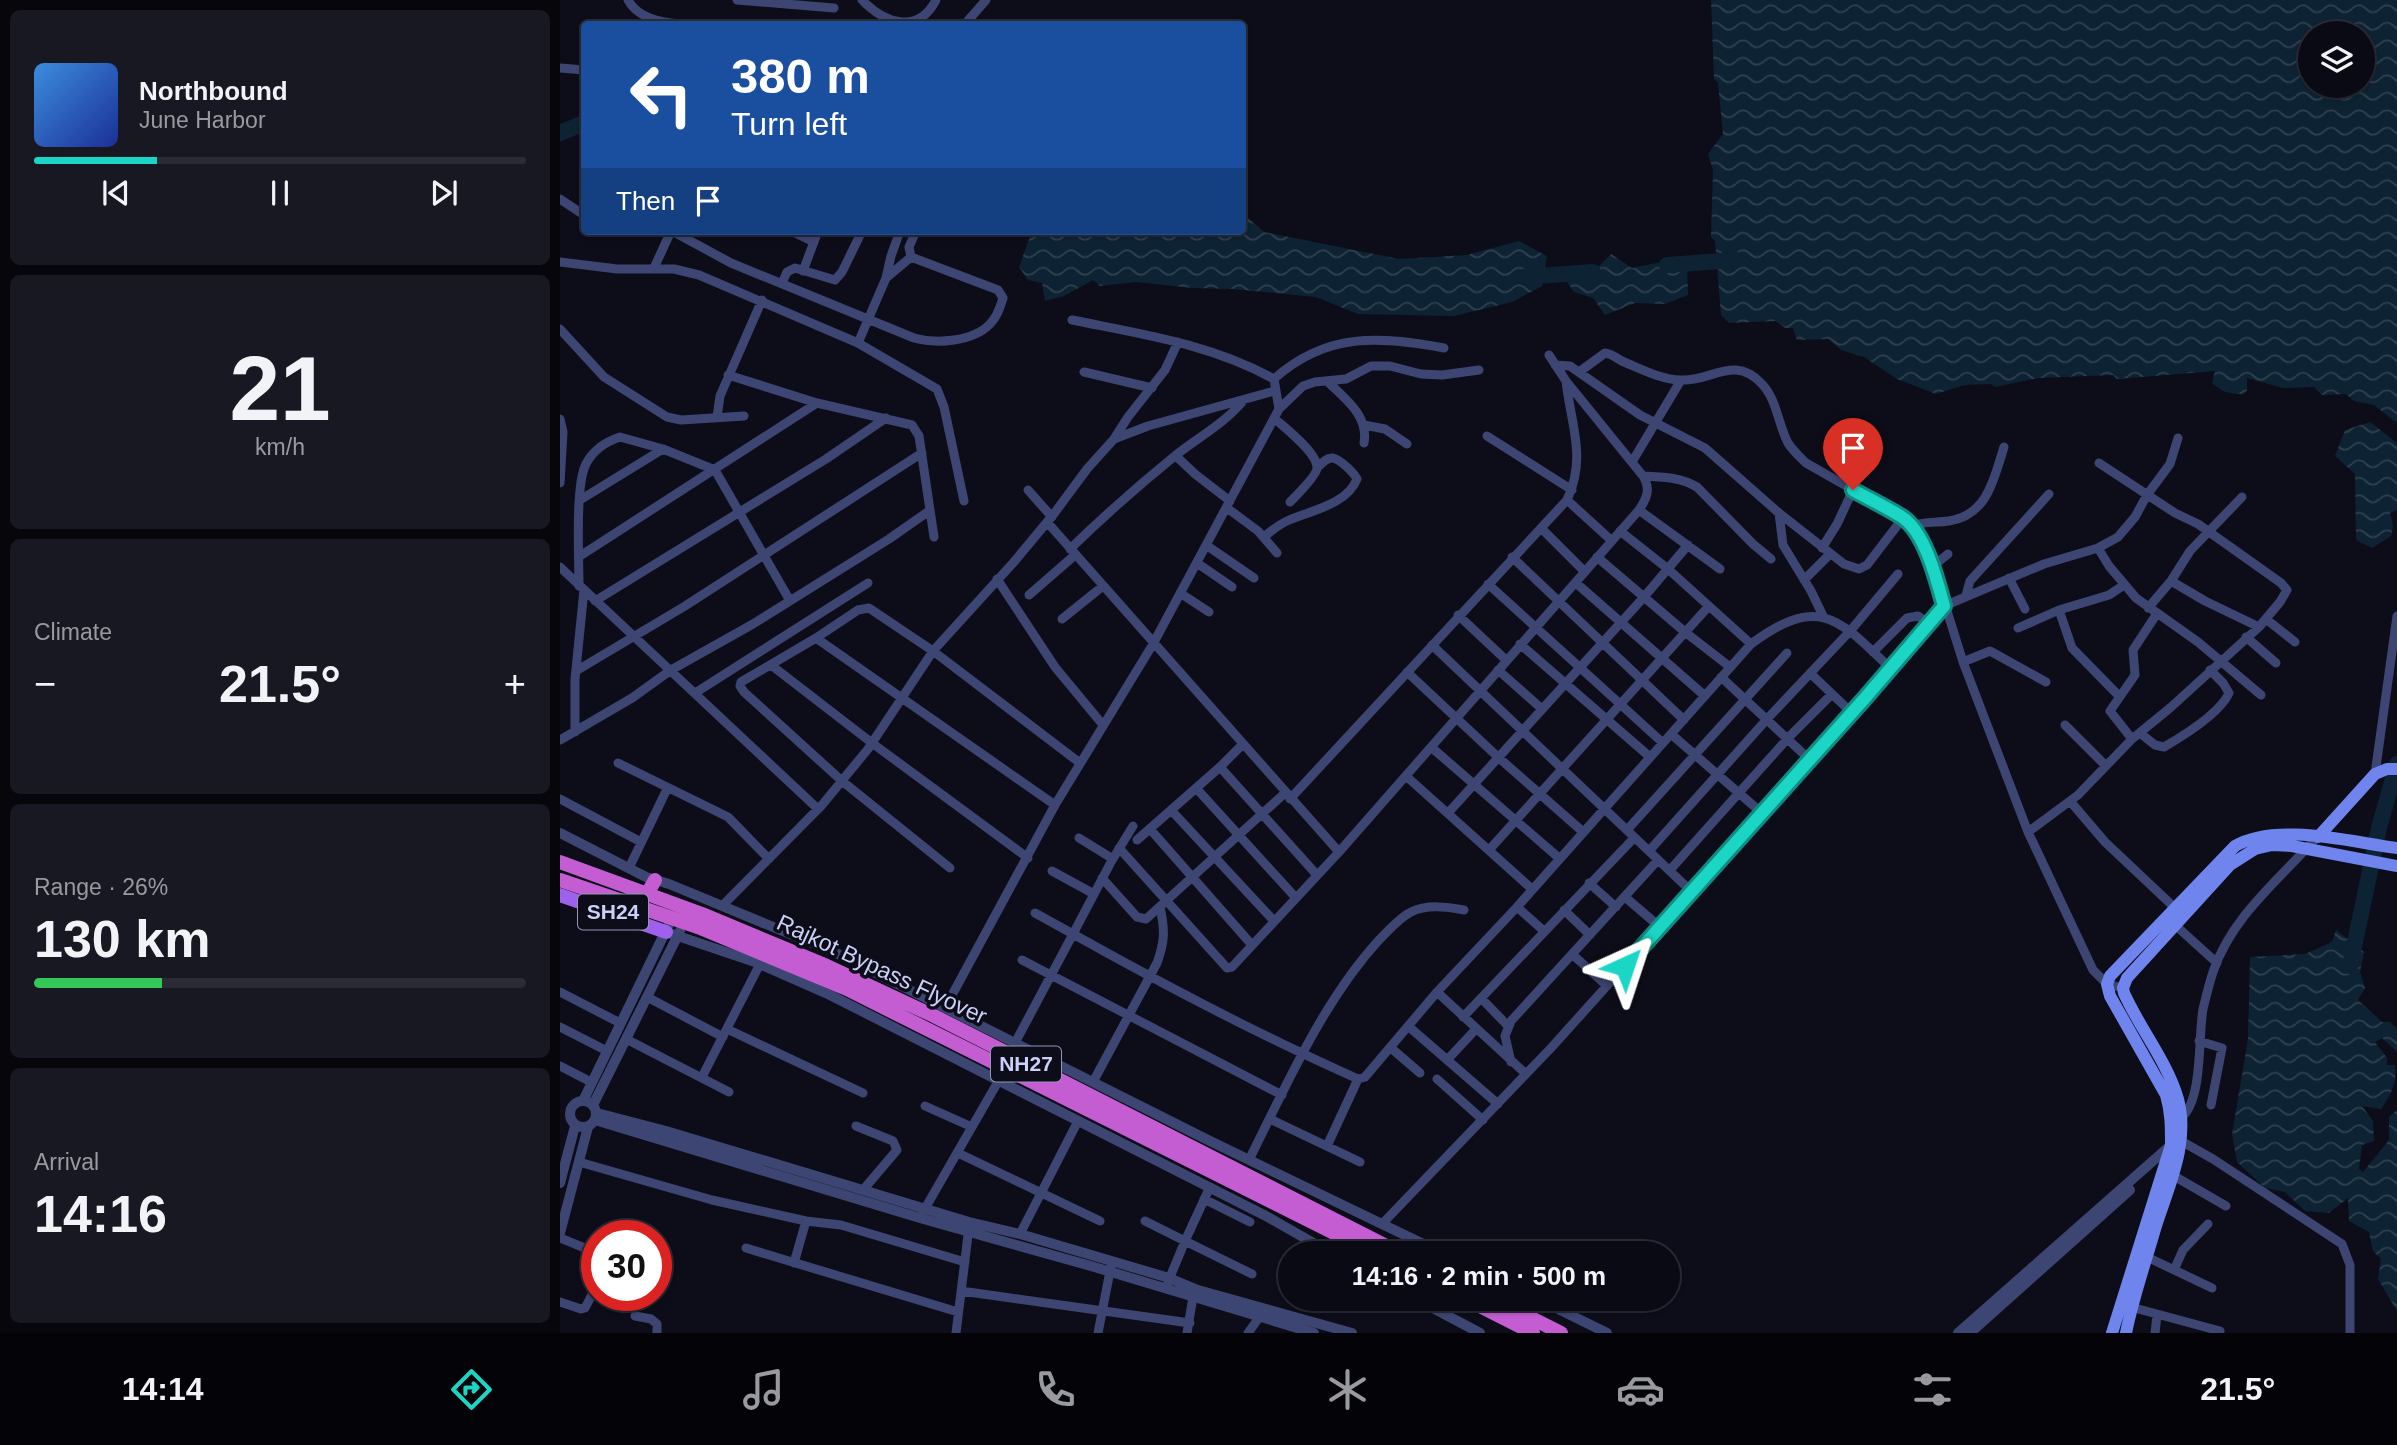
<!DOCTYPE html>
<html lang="en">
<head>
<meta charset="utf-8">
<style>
  body { margin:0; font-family:Helvetica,sans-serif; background:#181822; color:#f1f3f6; height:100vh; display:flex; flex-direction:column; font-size:26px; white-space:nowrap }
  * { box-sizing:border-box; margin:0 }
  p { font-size:23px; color:#999aa0 }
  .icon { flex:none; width:38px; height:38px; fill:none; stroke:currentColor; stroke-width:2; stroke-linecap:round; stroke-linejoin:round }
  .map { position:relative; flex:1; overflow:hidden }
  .details { display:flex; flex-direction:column; gap:10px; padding:10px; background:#06060b; width:560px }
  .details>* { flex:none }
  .guide { position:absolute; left:21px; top:21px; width:665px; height:214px; border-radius:7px; box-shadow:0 2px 5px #0004,0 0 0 2px #2a2b34; background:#1a4fa0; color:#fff; overflow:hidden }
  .fabs { position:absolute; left:1738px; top:21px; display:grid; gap:14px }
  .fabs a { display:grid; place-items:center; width:77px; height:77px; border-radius:50%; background:#0a0a14; box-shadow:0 2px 5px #0004,0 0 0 2px #2a2b34; font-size:35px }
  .speed { position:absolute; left:21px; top:1220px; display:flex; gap:14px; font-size:35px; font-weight:700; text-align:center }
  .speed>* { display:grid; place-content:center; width:91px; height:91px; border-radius:50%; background:#0a0a14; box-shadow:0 2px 5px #0004,0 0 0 2px #2a2b34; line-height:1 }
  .speed .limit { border:10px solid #d22; background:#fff; color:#111 }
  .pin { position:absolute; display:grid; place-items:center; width:60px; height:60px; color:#fff; margin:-72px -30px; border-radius:50% 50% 50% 0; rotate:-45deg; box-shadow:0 0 7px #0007 }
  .pin .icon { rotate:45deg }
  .me { position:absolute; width:77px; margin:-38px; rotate:42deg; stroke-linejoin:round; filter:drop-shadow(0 0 5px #0008) }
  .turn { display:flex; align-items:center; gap:24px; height:147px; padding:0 35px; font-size:32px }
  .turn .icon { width:91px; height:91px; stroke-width:2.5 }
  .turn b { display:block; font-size:49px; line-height:60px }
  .then { display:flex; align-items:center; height:66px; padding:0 35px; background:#0003; gap:14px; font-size:26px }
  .big { font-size:52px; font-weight:800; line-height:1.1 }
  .details .widget { flex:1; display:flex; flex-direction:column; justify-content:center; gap:10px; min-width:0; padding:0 24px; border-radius:10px; background:#181822 }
  .details .dial { align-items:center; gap:0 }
  .dial b { font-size:91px; line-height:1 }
  .song { display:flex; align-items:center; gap:21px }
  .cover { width:84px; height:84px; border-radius:10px; background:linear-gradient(135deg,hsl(210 70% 55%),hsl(230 70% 35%)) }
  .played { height:7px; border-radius:4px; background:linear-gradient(90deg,#1bd6c5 25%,#2a2b34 25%) }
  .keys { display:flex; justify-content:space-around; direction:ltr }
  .heat { display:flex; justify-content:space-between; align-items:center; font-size:38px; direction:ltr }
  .charge { height:10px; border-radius:5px; background:linear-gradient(90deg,#34c759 26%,#2a2b34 0) }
  .trip { position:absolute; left:718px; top:1241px; width:402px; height:70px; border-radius:35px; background:#0a0a14; box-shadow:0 2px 5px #0004,0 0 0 2px #2a2b34; font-weight:800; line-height:70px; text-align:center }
  .tabs { display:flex; height:112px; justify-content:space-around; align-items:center; background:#040408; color:#999aa0 }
  .tabs .icon { width:49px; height:49px }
  .tabs .selected { color:#1bd6c5 }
  .tabs b { font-size:32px; color:#f1f3f6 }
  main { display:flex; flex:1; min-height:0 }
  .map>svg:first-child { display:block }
</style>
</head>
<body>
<main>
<section class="details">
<div class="widget">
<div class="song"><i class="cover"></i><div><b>Northbound</b><p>June Harbor</p></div></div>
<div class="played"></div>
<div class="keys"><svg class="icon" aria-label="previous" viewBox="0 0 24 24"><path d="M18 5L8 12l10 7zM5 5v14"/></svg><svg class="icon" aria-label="pause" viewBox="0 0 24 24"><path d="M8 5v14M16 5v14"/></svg><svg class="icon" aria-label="next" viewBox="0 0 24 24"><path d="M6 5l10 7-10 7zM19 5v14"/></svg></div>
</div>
<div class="widget dial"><b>21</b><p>km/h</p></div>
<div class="widget"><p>Climate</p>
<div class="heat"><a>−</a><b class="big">21.5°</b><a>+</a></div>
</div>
<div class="widget"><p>Range · 26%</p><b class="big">130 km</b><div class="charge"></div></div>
<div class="widget"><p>Arrival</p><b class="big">14:16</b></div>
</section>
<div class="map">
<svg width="1837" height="1333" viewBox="0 0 1837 1333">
  <defs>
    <pattern id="water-waves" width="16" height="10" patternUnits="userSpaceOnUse" patternTransform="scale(1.75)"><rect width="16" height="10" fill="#0d2232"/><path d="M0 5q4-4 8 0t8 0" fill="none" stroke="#2f4150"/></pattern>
  </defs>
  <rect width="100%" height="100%" fill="#0d0d1a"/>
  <path fill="url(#water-waves)" fill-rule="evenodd" d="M1151,0H1837V423L1814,405L1794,401L1786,394L1762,395L1754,387L1723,388L1687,378V390L1684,394C1670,394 1662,392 1652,383L1655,371L1557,379L1553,375L1478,378L1435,387L1431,384L1404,385L1376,394L1337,379L1304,357L1281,350L1268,339L1237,340L1233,328H1225L1216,321L1169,323L1161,315L1155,241L1151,237L1153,170L1148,154L1163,134L1158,83L1154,79ZM1802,33V86H1750V33Z
    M683,215L686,216L704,232L839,259L907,255L959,241L987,256L982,286L952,302L894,316L798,314L756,297L673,289L633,288L576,282L540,286L533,280L504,296L485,301L482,283L468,280L459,267L472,231H682Z
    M1051,254L1072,268L1112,260L1127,263L1128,295L1105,304L1075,303L1045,315L1033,298L1014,292L1005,279L1019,265L1037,268Z
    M1810,422L1837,443V510L1830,513L1833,526L1831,536L1812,548L1796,540L1795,474L1775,456L1785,430Z
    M1776,930L1804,952L1800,972L1805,988L1798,1000L1822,1022H1830L1837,1029V1052L1822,1038L1815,1042L1827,1058V1065H1835C1837,1083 1831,1095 1821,1109L1802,1106L1813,1121L1814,1141L1802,1145L1799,1169L1803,1172L1829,1140V1117L1837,1110V1311L1818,1279L1821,1259L1813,1251L1809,1232L1789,1221L1788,1198L1769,1213L1745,1211L1725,1192L1705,1188L1677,1162L1672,1134L1688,1039L1690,957L1745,954L1772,942Z"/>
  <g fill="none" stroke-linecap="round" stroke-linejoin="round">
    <path stroke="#0d2232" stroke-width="16" d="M0,133L24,123
      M1107,265L1176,260
      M964,277L1033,272
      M1790,966L1819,828L1837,764"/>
    <path stroke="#3d4673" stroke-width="9" d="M68,0C78,19 103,23 122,24
      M177,0L274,8
      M302,0C324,23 358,35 376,0
      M405,24L426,0
      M0,68L24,70
      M0,199L24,215
      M112,231L171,263L354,338C376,344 413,342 430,324C437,317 440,308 443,298L438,290L351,257
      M231,231L254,242
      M0,262L57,269H114L139,275L298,343L377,389L384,407L404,501
      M94,268L111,231
      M243,271L258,231
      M326,278L351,257L349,247L356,231
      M222,283L227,272L235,268L275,280L282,272L302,231
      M512,320C581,334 651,344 714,379
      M0,329L44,377L107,417L121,420L184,416
      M298,343L326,278L331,256L340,231
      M995,365L1010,366L1080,415L1145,448L1219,513L1284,564L1299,569L1307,565L1343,518
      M524,372L592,388
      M1019,372L1045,353C1053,354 1057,359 1064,362C1081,369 1102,380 1121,380C1151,382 1174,354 1202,384C1217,400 1218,424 1228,443C1233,451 1240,457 1246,463L1343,518L1351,526L1373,566L1403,662L1468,832L1533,970L1547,984L1563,988
      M168,375L257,403L352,425L359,436L374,537
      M714,379C766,332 820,336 884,348
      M767,381C784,398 809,415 804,443
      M719,409L743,386L755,382L786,379L811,366H830L861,374L882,375L919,370
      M157,417L160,396L202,300
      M714,418C724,427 758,453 757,468C757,475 736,496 730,502
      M0,419L3,432L0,483
      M804,425L825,429L847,444
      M927,436L1012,490
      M554,439L568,417L605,370L618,342
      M616,456L635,474L670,501
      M1072,462L1121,380
      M1083,476C1102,477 1120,477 1137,487L1193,544L1211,559
      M468,490L492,517
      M20,500L103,449
      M1007,500L1052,541
      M667,508L698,531L717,553
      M1079,510L1160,569
      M1219,513L1223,545L1251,591L1264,618
      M487,522L779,852L1079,510C1087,498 1091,489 1083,476L1006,381L989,355
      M1351,526C1364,521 1376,523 1389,521C1428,515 1434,478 1444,447
      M981,528L1025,572
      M1060,531L1108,569L1191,644
      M704,537C711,531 718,525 727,521C749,511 787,505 797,479C794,473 781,460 773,458C767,457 761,464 757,468
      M646,545L694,578
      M1262,548L1277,524L1293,490
      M1538,548L1549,566L1576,598L1638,642L1701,695
      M510,549C544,516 579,485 616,455C639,437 665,423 684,400
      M20,556L257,403
      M952,557L1124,720
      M1037,557L1125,632L1170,667
      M637,563L672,587
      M1373,566L1388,554
      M0,567L258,809
      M1449,578L1465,609
      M437,579L495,667L543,725
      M1244,580L1270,554
      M1611,581L1645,601L1699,627
      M1016,583L1145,696
      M928,584L1103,743
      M19,586C19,560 15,484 26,464C33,450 45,442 60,437L103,449L155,470L229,599
      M620,593L649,612
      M469,595L515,555
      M1406,595L1410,581L1489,494
      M35,601L266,459L326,418
      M1588,608L1611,581L1630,551L1682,497
      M1499,610L1512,648L1559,696
      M898,615L946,660
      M502,619L543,586
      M1706,619L1735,642
      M1458,628L1499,610L1549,595L1564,585
      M1686,637L1716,663
      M256,638L495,805
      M960,644L1090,757
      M872,645L1132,892
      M1313,652L1347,618L1358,616L1369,623
      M1403,662L1430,651L1486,682
      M211,665L312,743L468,858
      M938,670L982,709
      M16,671L125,606L362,453
      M847,672L939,758L1022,831
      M1250,673L1292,713
      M1161,677L1250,760
      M135,693L308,583
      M1505,725L1546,766
      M15,732V679L24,590
      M1580,733L1595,745L1604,747C1623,736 1660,713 1669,693L1663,683L1650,670
      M1111,734L1203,814
      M1572,739L1550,711L1575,675L1573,650L1596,615
      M0,740L72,698L111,670L193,624L329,539L369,511
      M683,744L660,767L757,875
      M871,747L999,858
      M58,763L168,817L209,859
      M1815,774L1837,616
      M846,776L972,889
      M636,788L736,898
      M0,799L81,842
      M730,799L1007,500C1027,457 1011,426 1006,381
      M1510,801L1545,842L1615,908
      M611,810L714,921
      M888,813L1084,597L1128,545
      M590,829L692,945
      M1067,830L1227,653
      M1468,832L1518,795L1572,739L1610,708L1699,627L1720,602L1727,590L1721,583L1638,524L1615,513L1539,463
      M519,838L553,859
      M577,840L660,767
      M559,848L667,968L672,967L779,852
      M929,850L1148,607
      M1089,851L1208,718L1291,630L1338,574
      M69,868L107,789
      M390,868L282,781L184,692L180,686L181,682L256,638L298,610L309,608L373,651L520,763
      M1110,870L1228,738L1272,694
      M492,871L534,894
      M542,878L577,917L586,919L725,793
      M1029,883L1056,907
      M1065,897L1100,927
      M162,906L262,805L308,749L373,651L453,563L493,515L527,469L554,439L588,426L714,391
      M957,907L984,931
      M1004,910L1030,935
      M475,913L513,934L551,862L573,826
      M1614,924L1657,963
      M1012,954L1047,986
      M462,960L722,1095
      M0,992L60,1023
      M877,992L966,1074
      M87,997L163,1037
      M921,998L948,1026
      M385,1008L495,805L593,644L719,409L714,379
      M903,1017L1074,838
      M848,1026L938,1104
      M0,1027L47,1051
      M167,1029L303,1093
      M66,1039L169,1092
      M1639,1041L1662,1048L1651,1105
      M455,1043L513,934C606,986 701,1036 798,1079L805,1077L877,992L957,907L1191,644C1259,594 1278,618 1331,669
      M831,1048L860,1073
      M888,1059L916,1029
      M951,1062L945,1036L951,1021L1098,860
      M0,1066L31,1082
      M142,1077L200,964
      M877,1079L923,1120
      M533,1082L597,963C605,941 605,930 600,907
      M365,1106L412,1127
      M1622,1117C1643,1099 1638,1036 1643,1009C1646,997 1649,984 1653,972C1672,916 1719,880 1757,837
      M710,1119L800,1162
      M296,1126L333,1141L337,1150L303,1190
      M1621,1141L1653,1159L1782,1244L1790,1265V1333
      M767,1146L798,1079
      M398,1153L540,1221
      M689,1160C726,1086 763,1001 819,940C829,930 839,918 851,912C867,904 887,907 904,910
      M19,1162L152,1200L246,1221L281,1225L405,1262
      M1614,1176L1666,1206
      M650,1187L625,1241L692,1274
      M644,1199L690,1222
      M363,1212L439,1080
      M585,1221L625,1241L608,1282
      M822,1224L991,1048L1250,760L1384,606L1484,564L1538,548L1558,537L1575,517L1587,495L1610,464L1618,438
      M460,1234L518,1121
      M0,1238L37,1253
      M186,1248L398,1312
      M1587,1257L1652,1288
      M234,1263L246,1221
      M1614,1270L1623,1250L1648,1224
      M401,1291L630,1323
      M0,1302L21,1309L25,1308L37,1285
      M1571,1307L1660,1331
      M75,1316L91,1319L97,1324V1333
      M396,1333L409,1227
      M538,1333L551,1266
      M627,1333L633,1297
      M688,1333L703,1312
      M1595,1333L1597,1315"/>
    <path stroke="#3d4673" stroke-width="10" d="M0,833L86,877L109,884L276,953L650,1141L882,1253
      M106,932L195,962L270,995L706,1216L771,1253
      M10 1114a13 13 0 1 1 26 0a13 13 0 1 1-26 0Z
      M23,1101L112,918
      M33,1105L120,931
      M37,1113L106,1131L409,1222L460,1234L609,1278L638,1290L792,1333
      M35,1120L360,1218L531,1266L754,1333
      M0,1183L15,1126
      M0,1233L28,1127
      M854,1298L920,1333
      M976,1298L1047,1333
      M1398,1333L1611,1145
      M1410,1333L1570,1190"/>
    <path stroke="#6f84ed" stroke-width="12" d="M1758,837L1815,774L1827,769H1837
      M1552,1333L1611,1145C1611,1127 1611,1112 1606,1095L1550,996L1547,984L1550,976L1675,846C1717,822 1790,842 1837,848
      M1566,1333C1573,1298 1585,1264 1595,1229C1608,1187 1630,1144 1618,1099C1607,1061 1580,1029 1564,993L1563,988L1567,978L1670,865L1695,849L1712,845L1732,846L1837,866"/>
    <path stroke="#9d61eb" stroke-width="14" d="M0,895L106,932"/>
    <path stroke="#c45cd2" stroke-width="14" d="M0,862L142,914L267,966L374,1016L840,1253
      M0,880L138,927L287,989L814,1253
      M87,894L95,880
      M904,1298L973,1333
      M932,1298L1001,1333"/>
  </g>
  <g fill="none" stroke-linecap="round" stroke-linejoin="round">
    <g stroke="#128b80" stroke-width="18">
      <path id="route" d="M1065,966L1305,698L1384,606C1377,580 1365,532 1342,517C1326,507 1309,499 1293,490"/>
    </g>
    <use href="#route" stroke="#1bd6c5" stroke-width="12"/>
  </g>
  <g text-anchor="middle" stroke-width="7" stroke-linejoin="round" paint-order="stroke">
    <g fill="#0d0d1a" stroke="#9396b6" stroke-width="2">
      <rect x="18" y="894.5" width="70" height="35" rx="5"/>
      <rect x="431" y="1046.5" width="70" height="35" rx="5"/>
    </g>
    <g font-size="21" font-weight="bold" fill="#ccd0f9">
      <text x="53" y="919">SH24</text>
      <text x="466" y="1071">NH27</text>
    </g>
    <g font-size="23" fill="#ccd0f9" stroke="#0d0d1a">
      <text transform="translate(322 969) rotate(25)" y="8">Rajkot Bypass Flyover</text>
    </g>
  </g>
</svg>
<div class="fabs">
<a><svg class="icon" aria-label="layers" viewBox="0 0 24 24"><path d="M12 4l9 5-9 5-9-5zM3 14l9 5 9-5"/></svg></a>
</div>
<div class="speed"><div class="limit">30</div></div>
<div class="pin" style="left:1293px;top:490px;background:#d93025"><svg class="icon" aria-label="arrive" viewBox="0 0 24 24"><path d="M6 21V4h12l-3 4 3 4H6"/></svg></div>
<svg class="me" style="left:1065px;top:966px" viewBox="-20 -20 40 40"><path d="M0-17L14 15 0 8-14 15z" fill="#1bd6c5" stroke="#fff" stroke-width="4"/></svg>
<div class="trip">14:16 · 2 min · 500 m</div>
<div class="guide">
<div class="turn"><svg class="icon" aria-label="left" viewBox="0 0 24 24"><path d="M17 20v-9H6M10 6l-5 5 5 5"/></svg><div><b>380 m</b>Turn left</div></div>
<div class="then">Then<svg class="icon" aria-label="arrive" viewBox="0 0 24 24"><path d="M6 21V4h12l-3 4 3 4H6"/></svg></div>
</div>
</div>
</main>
<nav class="tabs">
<b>14:14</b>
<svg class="icon selected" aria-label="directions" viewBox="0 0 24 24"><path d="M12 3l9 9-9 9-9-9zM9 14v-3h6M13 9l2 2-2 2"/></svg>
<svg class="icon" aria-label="music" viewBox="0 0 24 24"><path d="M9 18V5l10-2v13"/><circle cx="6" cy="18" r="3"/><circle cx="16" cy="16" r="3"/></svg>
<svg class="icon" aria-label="phone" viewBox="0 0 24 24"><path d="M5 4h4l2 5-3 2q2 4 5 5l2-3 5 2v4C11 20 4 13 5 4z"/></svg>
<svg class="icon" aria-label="climate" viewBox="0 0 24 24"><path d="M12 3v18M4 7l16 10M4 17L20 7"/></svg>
<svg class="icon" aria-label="car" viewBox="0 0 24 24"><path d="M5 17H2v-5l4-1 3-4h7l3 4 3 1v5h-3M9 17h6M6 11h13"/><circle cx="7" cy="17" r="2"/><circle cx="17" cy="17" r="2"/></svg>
<svg class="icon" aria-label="filters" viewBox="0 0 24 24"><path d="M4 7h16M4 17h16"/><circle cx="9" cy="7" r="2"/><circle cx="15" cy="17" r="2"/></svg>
<b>21.5°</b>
</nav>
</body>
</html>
